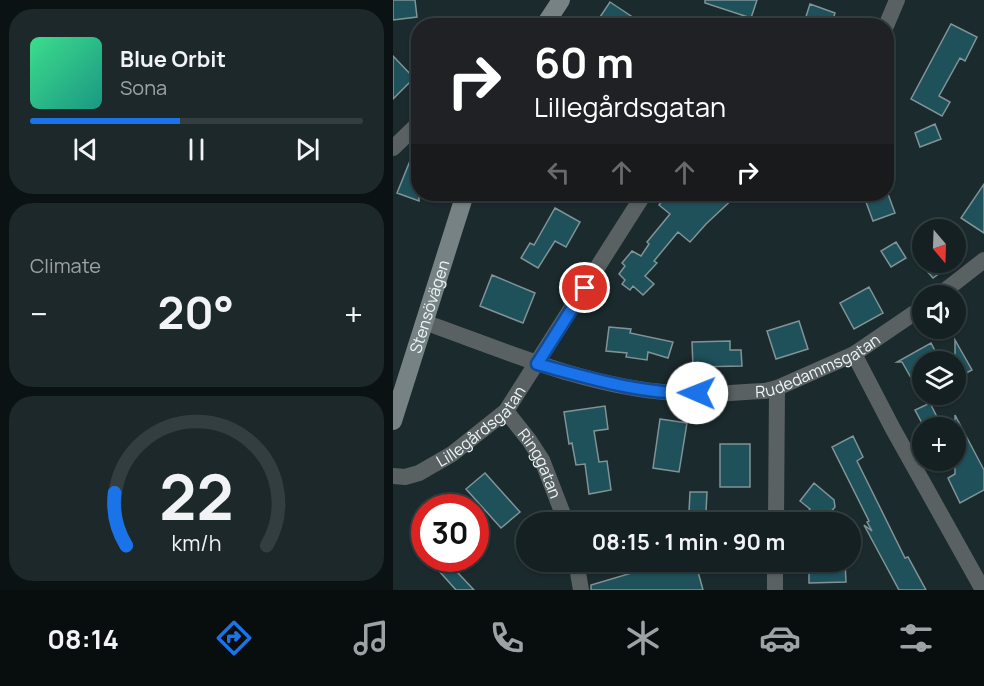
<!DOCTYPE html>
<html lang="en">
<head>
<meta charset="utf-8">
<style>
  body { margin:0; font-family:Manrope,sans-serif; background:#1d282a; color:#f1f3f6; height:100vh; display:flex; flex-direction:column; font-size:22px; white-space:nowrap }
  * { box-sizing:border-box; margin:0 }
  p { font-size:20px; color:#9da3a5 }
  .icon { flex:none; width:33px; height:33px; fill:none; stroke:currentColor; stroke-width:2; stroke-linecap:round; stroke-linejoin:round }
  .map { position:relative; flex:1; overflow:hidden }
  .panel { display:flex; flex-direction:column; gap:9px; padding:9px; background:#0b1213; width:393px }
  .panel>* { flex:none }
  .guide { position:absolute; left:18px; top:18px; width:483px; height:183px; border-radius:24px; box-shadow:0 2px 4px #0004,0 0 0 2px #333e40; background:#202124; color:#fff; overflow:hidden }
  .needle { width:39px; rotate:161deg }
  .controls { position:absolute; left:519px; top:219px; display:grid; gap:12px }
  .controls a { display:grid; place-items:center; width:54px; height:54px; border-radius:50%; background:#142022; box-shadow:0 2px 4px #0004,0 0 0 2px #333e40; font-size:30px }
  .speed { position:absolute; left:18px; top:494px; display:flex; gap:12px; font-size:30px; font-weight:700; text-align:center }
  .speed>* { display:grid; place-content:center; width:78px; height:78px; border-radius:50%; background:#142022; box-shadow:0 2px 4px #0004,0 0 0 2px #333e40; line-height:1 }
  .speed .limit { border:9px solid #d22; background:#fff; color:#111 }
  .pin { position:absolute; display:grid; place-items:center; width:51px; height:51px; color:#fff; margin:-26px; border:3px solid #fff; border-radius:50%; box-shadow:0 2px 6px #0007 }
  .me { position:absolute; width:66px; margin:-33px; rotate:271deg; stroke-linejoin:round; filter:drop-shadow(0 0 4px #0008) }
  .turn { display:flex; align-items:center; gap:21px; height:126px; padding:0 24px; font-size:27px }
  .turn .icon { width:78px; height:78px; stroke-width:2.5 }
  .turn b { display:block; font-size:42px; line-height:51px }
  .lanes { display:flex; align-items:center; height:57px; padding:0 24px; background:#0003; justify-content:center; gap:30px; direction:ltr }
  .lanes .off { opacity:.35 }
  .big { font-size:45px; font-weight:700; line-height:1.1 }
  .panel .card { flex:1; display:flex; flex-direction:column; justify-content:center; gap:9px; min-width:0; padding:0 21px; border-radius:24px; background:#1d282a }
  .panel .dial { align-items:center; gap:0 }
  .dial svg { height:156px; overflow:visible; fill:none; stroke:#333e40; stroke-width:7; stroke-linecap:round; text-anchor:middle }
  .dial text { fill:#f1f3f6; stroke:none }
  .song { display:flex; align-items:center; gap:18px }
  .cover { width:72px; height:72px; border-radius:9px; background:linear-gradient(135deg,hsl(150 70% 55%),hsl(170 70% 35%)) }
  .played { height:6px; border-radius:3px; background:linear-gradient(90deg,#1a73e8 45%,#333e40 45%) }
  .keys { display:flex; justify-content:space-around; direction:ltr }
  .heat { display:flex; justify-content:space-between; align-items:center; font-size:33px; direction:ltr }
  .trip { position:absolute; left:123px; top:512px; width:345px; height:60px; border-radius:30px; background:#142022; box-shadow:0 2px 4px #0004,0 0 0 2px #333e40; font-weight:700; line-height:60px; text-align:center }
  .tabs { display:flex; height:96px; justify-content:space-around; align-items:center; background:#080d0e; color:#9da3a5 }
  .tabs .icon { width:42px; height:42px }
  .tabs .selected { color:#1a73e8 }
  .tabs b { font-size:27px; color:#f1f3f6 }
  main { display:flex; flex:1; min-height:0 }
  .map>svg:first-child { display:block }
</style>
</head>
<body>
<main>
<section class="panel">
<div class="card">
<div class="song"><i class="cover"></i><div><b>Blue Orbit</b><p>Sona</p></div></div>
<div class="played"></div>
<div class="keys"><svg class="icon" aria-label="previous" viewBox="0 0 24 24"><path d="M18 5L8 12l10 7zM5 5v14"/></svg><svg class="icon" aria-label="pause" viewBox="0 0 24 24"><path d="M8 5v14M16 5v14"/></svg><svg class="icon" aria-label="next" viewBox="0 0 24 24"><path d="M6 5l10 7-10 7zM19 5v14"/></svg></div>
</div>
<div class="card"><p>Climate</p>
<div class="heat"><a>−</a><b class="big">20°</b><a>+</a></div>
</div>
<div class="card dial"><svg viewBox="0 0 100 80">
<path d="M14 69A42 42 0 1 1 86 69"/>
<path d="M14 69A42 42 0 0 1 8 42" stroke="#1a73e8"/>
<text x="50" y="56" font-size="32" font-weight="700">22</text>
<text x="50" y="72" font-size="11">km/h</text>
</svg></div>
</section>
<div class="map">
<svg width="591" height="590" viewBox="0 0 591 590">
  <rect width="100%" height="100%" fill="#1b2a2d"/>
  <path fill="#1f515b" stroke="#819397" stroke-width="1.5" d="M0,0H22L24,17L0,20Z
    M312,0H364L358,18L312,3Z
    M217,2L253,26H201Z
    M417,4L442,13L438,26H410Z
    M558,24L584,37L572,61L567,58L546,96L557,102L549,116L518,99Z
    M0,56L21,78L0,99Z
    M542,124L548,139L527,147L522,133Z
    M25,141H26V201L4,193Z
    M591,184V233L568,218Z
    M275,194H345L313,224L297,242L285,232L261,261L264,263L252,276L261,284L250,295L240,286L237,290L229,284L232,280L226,274L232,266L229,263L239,251L248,256L256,244L254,242L277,214L266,205Z
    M470,194H495L502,213L480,221Z
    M162,208L187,222L173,247L162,241L145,268L128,258L137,243L141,245Z
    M503,242L513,258L498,267L488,251Z
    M526,262H562L540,278Z
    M99,275L142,293L130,323L87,306Z
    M476,287L490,313L461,329L447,303Z
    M406,321L415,349L383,359L374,331Z
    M216,327L238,329L237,333L280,342L275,358L255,352L254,360L233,357L234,353L213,351Z
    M562,340L579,370L562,379Z
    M337,341V350H348L349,366L300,367L299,342Z
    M538,343L548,362H530V399L509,362H504Z
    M537,403L544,417L530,425L522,410Z
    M212,406L215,429L201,431L206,462L214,461L218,490L196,494L192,464L183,465L179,443L176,444L171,412Z
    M562,415L591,470V490L567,503L555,478L562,474Z
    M267,419L294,423L286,472L260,468Z
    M460,436L470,457L464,461L512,558L515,557L533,590H506L471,525L479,531L474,522L476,521L439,447Z
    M327,444H357V487H327Z
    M92,473L127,512L108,528L73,489Z
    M421,483L441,500L442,507L429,522H417L410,516L417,509L407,501Z
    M297,492H314L313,512H296Z
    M43,558H51L81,590H63L38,562Z
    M279,561H299L301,569L304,568L310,590H198V585Z
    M416,561H452L453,582L416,583Z"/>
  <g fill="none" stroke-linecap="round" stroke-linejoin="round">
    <g stroke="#5a6163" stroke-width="16">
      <path d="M493,26L504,0"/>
      <path d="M0,148L26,123"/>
      <path d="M545,296L591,260"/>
      <path id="s1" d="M31,322C113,351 193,387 281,393C310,396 342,392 372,391L384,388L461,354L530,307"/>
      <path d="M461,354L500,429L590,590"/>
      <path id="s2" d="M113,411L136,440L149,460L173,522"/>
      <path id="s3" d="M0,476L12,477L26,473L59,454L113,411L251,194"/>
      <path d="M383,522L384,388"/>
      <path d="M183,561L188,590"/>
      <path d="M382,590V561"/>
    </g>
    <g stroke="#778285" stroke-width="18">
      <path d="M151,26L168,0"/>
      <path id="s4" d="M0,421L72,194"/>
    </g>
  </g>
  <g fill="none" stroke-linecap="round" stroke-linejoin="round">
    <g stroke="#114b97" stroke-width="15">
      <path id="route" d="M192,288L144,364C196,378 250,395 304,393"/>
    </g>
    <use href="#route" stroke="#1a73e8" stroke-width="10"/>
  </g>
  <g text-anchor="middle" stroke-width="6" stroke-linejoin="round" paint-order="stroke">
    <g font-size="16" fill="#ecf6f8" stroke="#112023">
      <text dy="6" stroke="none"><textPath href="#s4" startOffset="120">Stensövägen</textPath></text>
      <text dy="6" stroke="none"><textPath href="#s1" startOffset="410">Rudedammsgatan</textPath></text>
      <text dy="6" stroke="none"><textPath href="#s3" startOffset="105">Lillegårdsgatan</textPath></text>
      <text dy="6" stroke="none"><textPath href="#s2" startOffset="63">Ringgatan</textPath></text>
    </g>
  </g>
</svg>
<div class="controls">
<a><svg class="needle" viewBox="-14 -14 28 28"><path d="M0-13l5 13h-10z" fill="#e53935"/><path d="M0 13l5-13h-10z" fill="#9da3a5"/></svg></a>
<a><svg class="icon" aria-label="sound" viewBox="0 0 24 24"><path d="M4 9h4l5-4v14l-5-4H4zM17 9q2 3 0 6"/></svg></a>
<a><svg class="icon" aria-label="layers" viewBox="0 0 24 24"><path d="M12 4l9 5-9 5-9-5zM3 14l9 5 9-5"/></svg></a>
<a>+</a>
</div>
<div class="speed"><div class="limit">30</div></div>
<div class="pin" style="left:192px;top:288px;background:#d93025"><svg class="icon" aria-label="arrive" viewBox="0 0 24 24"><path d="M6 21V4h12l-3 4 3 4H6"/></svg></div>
<svg class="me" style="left:304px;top:393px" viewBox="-20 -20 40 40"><circle r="19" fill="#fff"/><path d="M0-13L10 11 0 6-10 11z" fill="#1a73e8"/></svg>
<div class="trip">08:15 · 1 min · 90 m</div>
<div class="guide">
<div class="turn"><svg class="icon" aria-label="right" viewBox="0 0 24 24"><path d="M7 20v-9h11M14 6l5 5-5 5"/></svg><div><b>60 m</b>Lillegårdsgatan</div></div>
<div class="lanes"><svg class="icon off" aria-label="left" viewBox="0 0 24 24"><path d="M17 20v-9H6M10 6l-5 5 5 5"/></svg><svg class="icon off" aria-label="ahead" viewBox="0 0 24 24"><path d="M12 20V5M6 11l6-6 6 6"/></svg><svg class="icon off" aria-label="ahead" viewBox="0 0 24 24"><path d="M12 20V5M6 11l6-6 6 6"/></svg><svg class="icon" aria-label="right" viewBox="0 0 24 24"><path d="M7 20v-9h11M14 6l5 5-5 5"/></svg></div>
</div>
</div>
</main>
<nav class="tabs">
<b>08:14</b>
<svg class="icon selected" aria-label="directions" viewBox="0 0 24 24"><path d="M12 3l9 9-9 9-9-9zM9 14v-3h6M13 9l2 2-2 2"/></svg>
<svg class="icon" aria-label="music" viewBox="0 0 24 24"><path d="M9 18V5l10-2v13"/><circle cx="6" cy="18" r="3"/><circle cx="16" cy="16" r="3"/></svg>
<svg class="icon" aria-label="phone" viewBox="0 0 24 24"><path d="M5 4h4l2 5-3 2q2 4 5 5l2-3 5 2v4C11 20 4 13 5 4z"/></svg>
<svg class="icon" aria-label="climate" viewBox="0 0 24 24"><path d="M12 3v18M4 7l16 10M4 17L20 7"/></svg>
<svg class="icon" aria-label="car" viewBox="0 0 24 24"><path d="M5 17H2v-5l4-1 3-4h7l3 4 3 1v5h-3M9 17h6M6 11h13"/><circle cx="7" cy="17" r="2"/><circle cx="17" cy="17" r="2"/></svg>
<svg class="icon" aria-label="filters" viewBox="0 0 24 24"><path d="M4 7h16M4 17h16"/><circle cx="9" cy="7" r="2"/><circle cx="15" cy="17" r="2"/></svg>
</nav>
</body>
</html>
